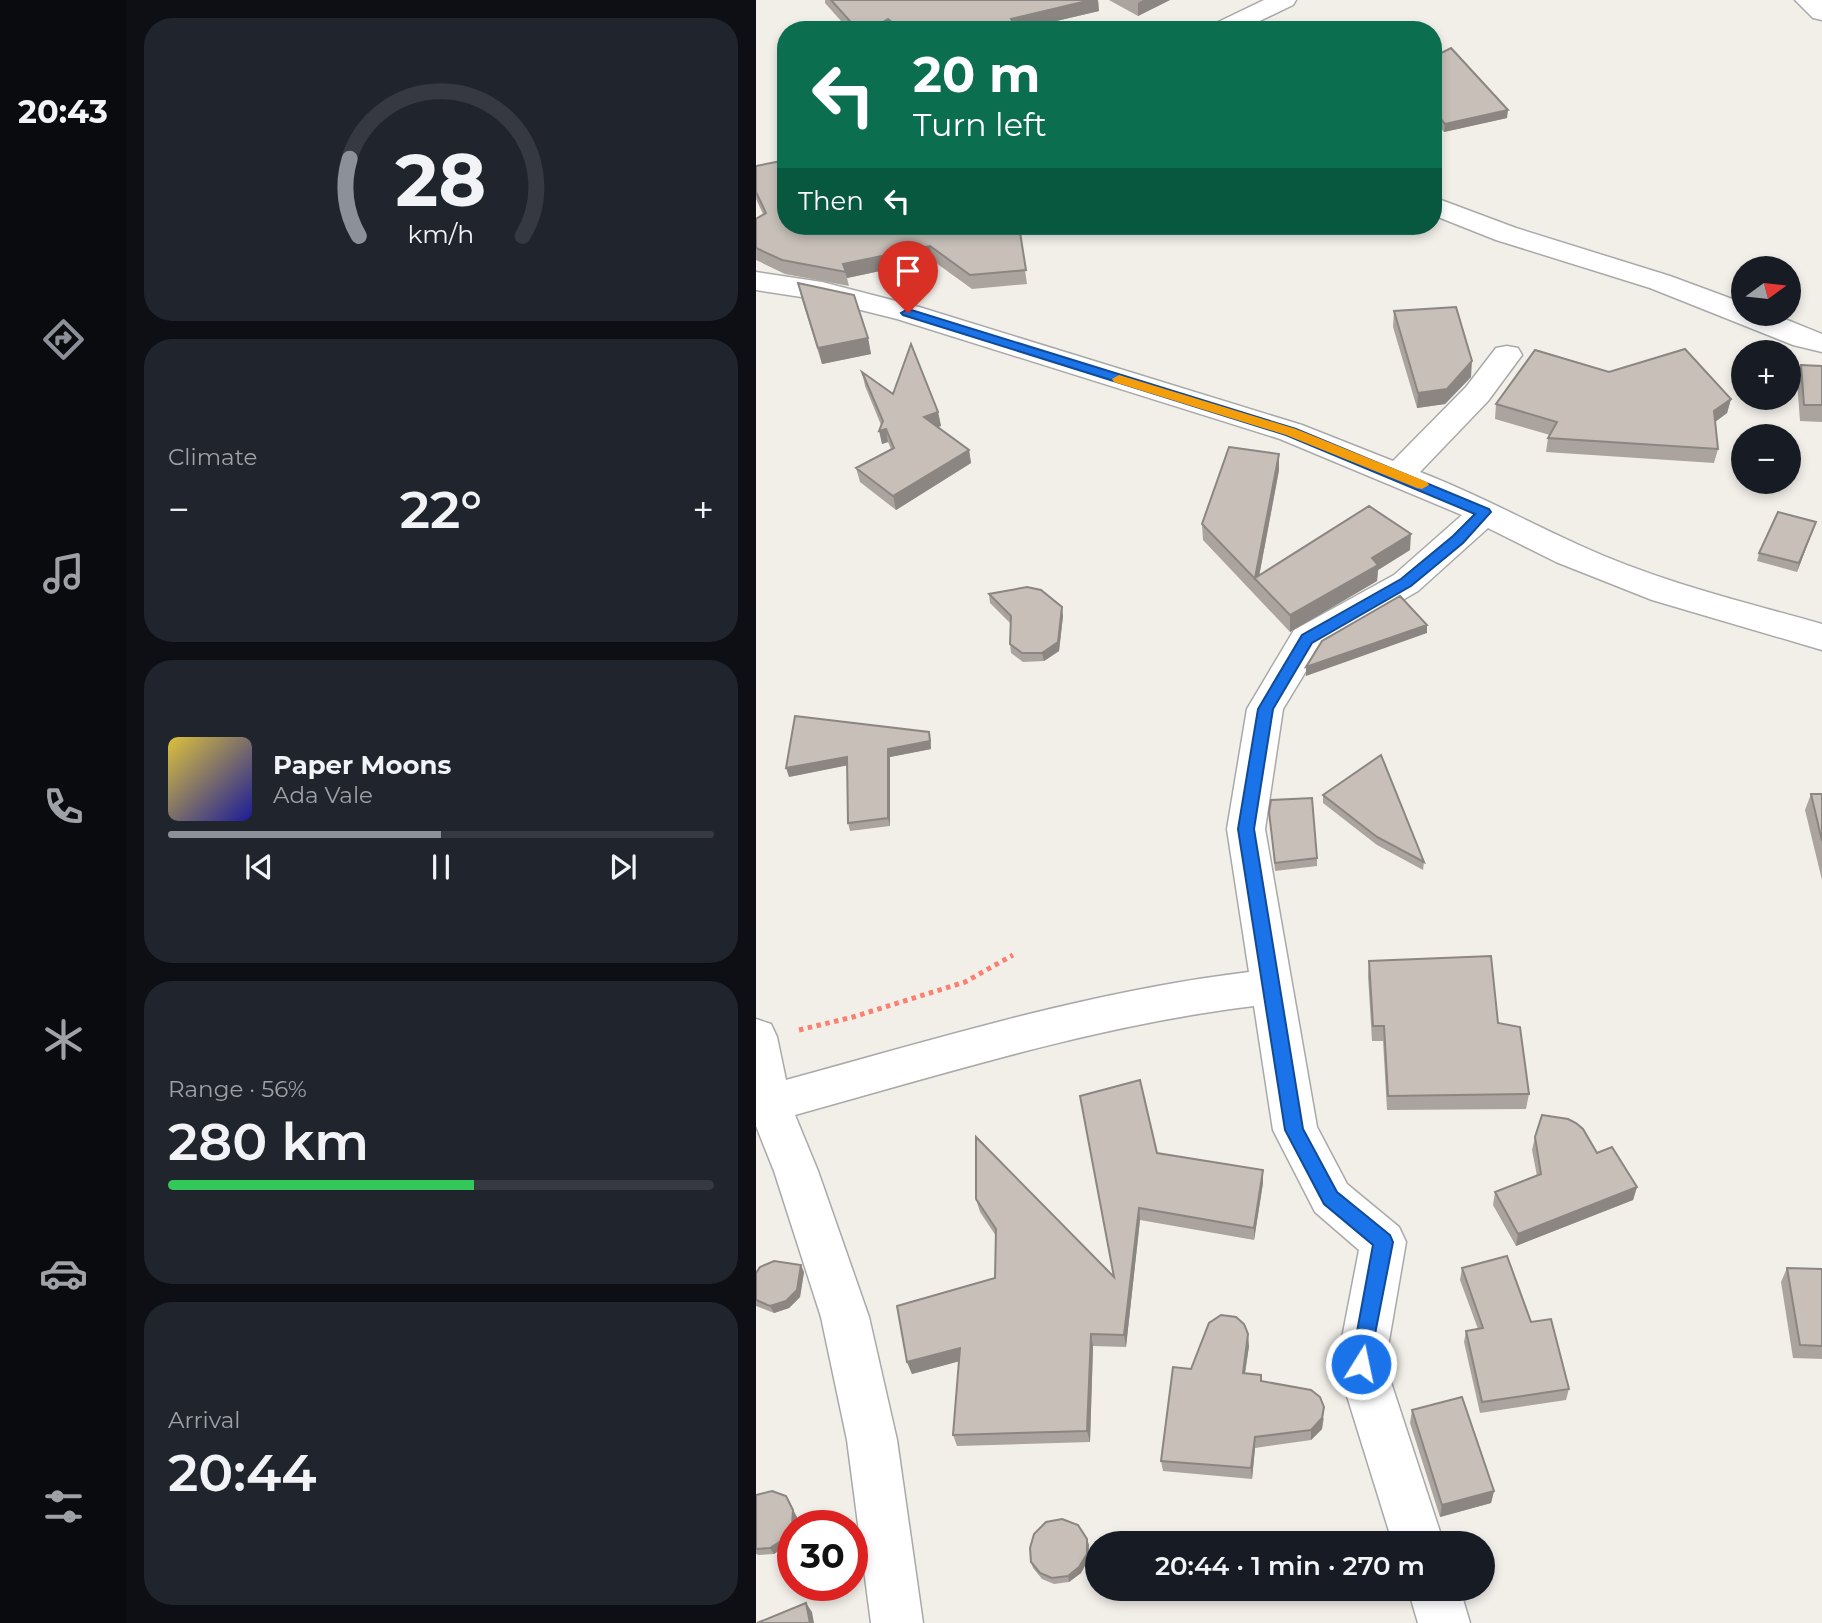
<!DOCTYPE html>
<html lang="en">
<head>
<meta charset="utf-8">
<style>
  body { margin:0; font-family:Montserrat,sans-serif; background:#20242c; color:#f1f3f6; height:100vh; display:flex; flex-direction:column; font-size:26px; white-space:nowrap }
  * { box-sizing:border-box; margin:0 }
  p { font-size:23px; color:#9ea1a6 }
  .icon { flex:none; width:38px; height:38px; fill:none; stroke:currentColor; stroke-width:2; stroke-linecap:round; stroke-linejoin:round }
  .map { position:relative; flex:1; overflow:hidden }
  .details { display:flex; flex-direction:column; gap:18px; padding:18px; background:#0d0f14; width:630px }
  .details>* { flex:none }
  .hud { position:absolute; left:21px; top:21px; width:665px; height:214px; border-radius:28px; box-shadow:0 4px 10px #0003; background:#0b6e4f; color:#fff; overflow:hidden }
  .needle { width:46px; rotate:75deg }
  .controls { position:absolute; left:975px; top:256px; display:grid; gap:14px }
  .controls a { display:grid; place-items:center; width:70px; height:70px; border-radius:50%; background:#171b24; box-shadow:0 4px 10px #0003; font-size:35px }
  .speed { position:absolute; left:21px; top:1510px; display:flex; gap:14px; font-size:35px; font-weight:700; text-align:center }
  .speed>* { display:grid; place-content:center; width:91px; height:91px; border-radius:50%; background:#171b24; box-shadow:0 4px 10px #0003; line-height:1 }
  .speed .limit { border:10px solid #d22; background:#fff; color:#111 }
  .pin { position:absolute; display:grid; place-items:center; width:60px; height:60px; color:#fff; margin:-72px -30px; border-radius:50% 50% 50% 0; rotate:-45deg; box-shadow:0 0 7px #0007 }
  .pin .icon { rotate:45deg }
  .me { position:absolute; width:77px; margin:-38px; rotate:10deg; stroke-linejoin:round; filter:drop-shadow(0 0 5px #0008) }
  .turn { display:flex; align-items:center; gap:24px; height:147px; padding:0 21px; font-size:32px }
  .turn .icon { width:91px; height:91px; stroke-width:2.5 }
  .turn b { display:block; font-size:49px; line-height:60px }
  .then { display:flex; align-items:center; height:66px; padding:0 21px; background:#0003; gap:14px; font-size:26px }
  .big { font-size:52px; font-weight:600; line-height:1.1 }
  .details .card { flex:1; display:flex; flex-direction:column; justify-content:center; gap:10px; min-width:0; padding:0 24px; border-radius:28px; background:#20242c }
  .details .dial { align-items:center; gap:0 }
  .dial svg { height:182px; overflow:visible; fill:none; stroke:#363941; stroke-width:7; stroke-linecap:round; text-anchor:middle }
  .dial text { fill:#f1f3f6; stroke:none }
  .song { display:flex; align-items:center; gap:21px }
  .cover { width:84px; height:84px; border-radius:10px; background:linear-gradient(135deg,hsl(50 70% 55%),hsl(240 70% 35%)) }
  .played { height:7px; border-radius:4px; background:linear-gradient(90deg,#8c9099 50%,#363941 50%) }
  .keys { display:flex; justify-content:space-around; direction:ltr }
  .heat { display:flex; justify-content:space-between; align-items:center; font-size:38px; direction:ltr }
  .charge { height:10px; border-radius:5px; background:linear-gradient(90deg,#34c759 56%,#363941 0) }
  .trip { position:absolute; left:329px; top:1531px; width:410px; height:70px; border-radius:35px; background:#171b24; box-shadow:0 4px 10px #0003; font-weight:600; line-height:70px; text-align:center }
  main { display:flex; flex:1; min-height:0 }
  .tabs { display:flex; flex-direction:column; width:126px; justify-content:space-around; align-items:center; background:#090b0e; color:#9ea1a6 }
  .tabs .icon { width:49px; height:49px }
  .tabs .on { color:#8c9099 }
  .tabs b { font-size:32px; color:#f1f3f6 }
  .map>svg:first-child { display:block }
</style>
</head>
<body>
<main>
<nav class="tabs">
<b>20:43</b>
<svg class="icon on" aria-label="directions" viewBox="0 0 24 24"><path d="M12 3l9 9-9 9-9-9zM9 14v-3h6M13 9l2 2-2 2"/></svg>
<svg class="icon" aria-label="music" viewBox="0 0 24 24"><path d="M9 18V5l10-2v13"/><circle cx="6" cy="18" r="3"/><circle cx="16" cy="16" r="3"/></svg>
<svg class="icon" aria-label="phone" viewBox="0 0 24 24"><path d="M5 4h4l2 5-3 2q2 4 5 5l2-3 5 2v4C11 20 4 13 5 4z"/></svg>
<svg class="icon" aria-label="climate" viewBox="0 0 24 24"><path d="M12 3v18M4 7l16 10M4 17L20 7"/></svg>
<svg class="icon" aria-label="car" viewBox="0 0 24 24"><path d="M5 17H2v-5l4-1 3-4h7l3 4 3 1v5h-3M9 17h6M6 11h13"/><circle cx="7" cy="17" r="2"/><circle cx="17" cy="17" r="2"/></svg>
<svg class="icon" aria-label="filters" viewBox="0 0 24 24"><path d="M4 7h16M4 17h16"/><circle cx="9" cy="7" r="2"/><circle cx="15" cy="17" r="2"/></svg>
</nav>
<section class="details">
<div class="card dial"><svg viewBox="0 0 100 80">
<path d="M14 69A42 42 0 1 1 86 69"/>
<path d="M14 69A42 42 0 0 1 10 35" stroke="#8c9099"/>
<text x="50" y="56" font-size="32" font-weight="700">28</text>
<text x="50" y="72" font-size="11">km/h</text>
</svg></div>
<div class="card"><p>Climate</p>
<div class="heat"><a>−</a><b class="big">22°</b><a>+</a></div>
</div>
<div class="card">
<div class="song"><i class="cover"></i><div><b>Paper Moons</b><p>Ada Vale</p></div></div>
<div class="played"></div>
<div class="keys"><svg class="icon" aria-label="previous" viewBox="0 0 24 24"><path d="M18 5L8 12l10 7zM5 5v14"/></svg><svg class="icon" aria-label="pause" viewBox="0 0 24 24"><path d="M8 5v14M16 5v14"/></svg><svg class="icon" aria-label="next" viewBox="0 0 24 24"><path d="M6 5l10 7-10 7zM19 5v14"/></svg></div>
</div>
<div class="card"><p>Range · 56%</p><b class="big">280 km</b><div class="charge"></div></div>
<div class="card"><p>Arrival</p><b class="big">20:44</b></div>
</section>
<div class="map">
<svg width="1066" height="1623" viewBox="0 0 1066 1623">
  <rect width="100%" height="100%" fill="#f2efe9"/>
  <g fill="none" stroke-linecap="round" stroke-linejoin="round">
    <g stroke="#a9a9a9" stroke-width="3">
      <path id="minor" d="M508,0H540L537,5L485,30H453L456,25Z
        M1039,0H1066V20L1057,18Z
        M677,197L760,228L914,276L987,303V313H1014L1066,334V352L1037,345L894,288L740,240L677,215Z
        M0,272L66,282L163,307L546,425L637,461L710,387L740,348L751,346L762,348L766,355L732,401L664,472C719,493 770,521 823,545C901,581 984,601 1066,624V650L896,600L800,562L732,528L662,591L564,648L527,709L509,829L561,1127L591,1184L643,1227L650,1242L629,1364L688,1544H637L581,1364L603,1250L559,1212L517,1130L498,1006C341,1025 191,1073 39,1115L62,1171L113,1317L141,1440L167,1623H115L91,1440L65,1317L18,1171L0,1126V1019L15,1024L21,1037L30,1080C183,1038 335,991 493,972L471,829L491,709L538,630L638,575L706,515L524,439L141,319L65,300L0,290Z
        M652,1589H704L714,1623H662Z"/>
    </g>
    <path stroke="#fa8072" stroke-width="5" stroke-dasharray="4.5 4.5" stroke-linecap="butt" d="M43,1030L97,1017L209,982L257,955"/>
    <use href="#minor" fill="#fff" fill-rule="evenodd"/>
  </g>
  <path fill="#aba49e" d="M69,0H342L343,11L262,30H93L69,3Z
    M353,0H414L382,16Z
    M677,57L751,118L688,132L677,119Z
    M0,166L30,226H263L271,284L216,289L176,260L91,278L93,286L29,274L0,260V219L7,214L0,199Z
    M42,283L112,338L115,354L66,364L46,300Z
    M638,311L715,377L689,404L661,408L637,327Z
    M1045,365L1066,366V422L1044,421L1041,381Z
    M106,372L137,394L182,412L185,426L182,427L213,450L215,463L140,510L104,482L100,468L135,449L132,442L126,444L125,425L109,386Z
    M853,372L975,399L971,413L959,422L962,449L958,463L790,452L792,438L794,435L739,419L740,404Z
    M523,470L503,576L654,550L622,570L621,581L534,632L447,540L446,524Z
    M1060,522L1041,572L1001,561L1003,553Z
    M233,594L307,616L303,651L288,661L267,662L255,653L254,644V623L234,603Z
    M175,740V749L134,757V826L94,831L92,823L91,765L33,777Z
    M1055,794H1066V880L1049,810Z
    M567,795L668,862L667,870L621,845L567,803Z
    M513,812L561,858V866L519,871Z
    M613,961L742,1023L773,1094L770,1109L631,1110L627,1041H616L612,976Z
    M779,1137L841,1153L881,1187L877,1200L760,1246L737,1205L739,1192L781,1176L776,1150Z
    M401,1153L507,1183L498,1240L384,1220L370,1347L337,1346L334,1442L201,1446L197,1435L203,1361L156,1374L151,1362L239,1278L240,1236L224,1212L220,1199L357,1276Z
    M706,1268L775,1322L813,1389L810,1400L724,1413L708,1342L710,1331L722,1329L704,1280Z
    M1031,1268L1066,1269V1359L1037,1358L1025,1282Z
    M48,1272L44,1297L33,1308L18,1313L0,1306V1273Z
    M493,1346L489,1374L505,1375V1382L568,1418L566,1429L555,1440L499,1448L496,1479L407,1471L405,1461L435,1369Z
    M656,1410L738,1491L735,1503L684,1517L654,1423Z
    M0,1495L41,1517L37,1526V1536L31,1545L18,1554L3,1555L0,1554Z
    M331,1539L333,1545L332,1560L325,1573L313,1582L298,1584L286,1579L277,1568L275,1562Z"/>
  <path fill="#8b8681" d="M335,0H342L343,11L262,30H226L255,19Z
    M387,0H414L382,16V3Z
    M132,19L134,30H114Z
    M752,110L751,118L688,132L689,124Z
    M174,246L176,260L91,278L87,264Z
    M112,338L115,354L66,364L62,348Z
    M716,361L715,377L689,404L661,408L662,393Z
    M975,399L971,413L955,425L958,411Z
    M182,412L185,426L170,431L168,417Z
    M130,429L132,442L126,444L123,431Z
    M213,450L215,463L140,510L137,496Z
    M523,454V470L502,582L499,579Z
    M1060,522L1057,530L1041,572L1043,563Z
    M655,534L654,550L622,570L621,581L534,632V615L616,558Z
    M306,607L307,616L303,651L288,661L286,653Z
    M671,625V633L550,676V667Z
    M173,732L175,749L134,757V826L132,818V749Z
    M91,757L93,765L33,777L30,768Z
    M507,1170V1183L498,1240V1228Z
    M881,1187L877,1200L760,1246L762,1234Z
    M383,1208L384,1220L370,1347L368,1335Z
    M45,1265L48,1272L44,1297L33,1308L18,1313L14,1306Z
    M335,1334L337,1346L334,1442L331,1431Z
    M492,1334L493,1346L487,1385V1373Z
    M204,1348L208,1360L156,1374L151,1362Z
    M568,1407L566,1429L555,1440V1430Z
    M499,1437V1448L496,1479L495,1468Z
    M738,1491L735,1503L684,1517L686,1505Z
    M30,1496L41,1517L40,1526H37V1536L31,1545L18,1554L14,1548Z
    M331,1539L333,1545L332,1560L325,1573L313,1582L312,1576Z
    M50,1603L56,1612L58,1623H54Z"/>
  <path fill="#c7bfb8" stroke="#8b8681" stroke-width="2" d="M75,0H335L255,19L257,22L226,30H145L132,19L114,30H102Z
    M695,48L752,110L689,124L677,110V57Z
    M30,160V226H263L270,270L214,275L174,246L87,264L90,272L26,260L0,248V219L10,213L0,192V166Z
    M42,283L98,295L112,338L62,348Z
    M700,307L716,361L691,389L662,393L638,311Z
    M155,344L182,412L168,417L213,450L137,496L100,468L138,448L130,429L123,431L127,421L106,372L137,394Z
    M929,349L975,399L958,411L962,449L792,438L801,422L740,404L779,350L853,372Z
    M1045,365L1066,366V405H1048Z
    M473,447L523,454L499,578L613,506L655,534L616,558L622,565L534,615L446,524Z
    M1022,512L1060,522L1043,563L1003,553Z
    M271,587L285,590L306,607L302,642L286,653H266L254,644L255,616L233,594Z
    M644,596L671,625L550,667L566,641Z
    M39,716L173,732L174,741L132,749V818L92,823L91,757L30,768Z
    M625,755L668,862L621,837L567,795Z
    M1055,794H1066V841Z
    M556,798L561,858L519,863L513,812L515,800Z
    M735,956L742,1023L764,1027L773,1094L632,1096L628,1026H617L613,961Z
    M384,1080L401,1153L507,1170L498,1228L383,1208L368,1335L335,1334L331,1431L197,1435L204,1348L151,1362L141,1306L239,1278L240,1229L220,1199V1137L358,1277L324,1096Z
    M786,1115L812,1119L820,1123L827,1129L841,1153L856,1147L881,1187L762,1234L739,1192L785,1174L779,1137Z
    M751,1256L775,1322L795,1319L813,1389L726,1402L710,1331L727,1328L706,1268Z
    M18,1261L45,1265L41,1290L30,1301L14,1306L0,1300V1273L4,1267Z
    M1031,1268L1066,1269V1346L1044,1345Z
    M465,1315L480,1317L488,1324L492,1334L487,1373L505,1375V1381L555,1390L564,1397L568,1407L566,1418L555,1430L499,1437L495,1468L405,1461L417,1367L435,1369L453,1323Z
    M706,1397L738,1491L686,1505L656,1410Z
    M16,1491L30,1496L37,1510L36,1525L28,1539L14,1548L0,1549V1495Z
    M306,1519L322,1525L331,1539V1554L323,1567L312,1576L296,1578L284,1573L275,1562L274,1548L278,1534L290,1522Z
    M50,1603L54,1623H1Z"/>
  <path fill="#1a73e8" stroke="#114b97" stroke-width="2" d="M152,309L540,429L733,509L735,512L707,543L655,586L556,643L517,709L498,829L547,1129L581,1192L634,1235L637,1242L612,1370L605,1373L598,1370L595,1364L617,1245L568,1204L529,1130L482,829L502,709L546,635L645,579L697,536L719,514L530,435L147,315L145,313Z"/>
  <path fill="#f59e0b" d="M363,375L540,429L671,482L673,485L666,489L661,488L530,435L358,382L356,379Z"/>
</svg>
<div class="controls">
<a><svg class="needle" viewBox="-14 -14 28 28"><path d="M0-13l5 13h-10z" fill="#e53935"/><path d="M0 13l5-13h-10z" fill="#9ea1a6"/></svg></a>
<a>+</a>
<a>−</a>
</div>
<div class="speed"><div class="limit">30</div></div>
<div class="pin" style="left:152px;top:313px;background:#d93025"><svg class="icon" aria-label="arrive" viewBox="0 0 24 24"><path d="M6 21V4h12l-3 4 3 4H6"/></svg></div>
<svg class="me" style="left:605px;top:1364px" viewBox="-20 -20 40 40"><circle r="17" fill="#1a73e8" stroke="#fff" stroke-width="3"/><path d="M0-11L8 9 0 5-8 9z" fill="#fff"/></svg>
<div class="trip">20:44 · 1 min · 270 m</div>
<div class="hud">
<div class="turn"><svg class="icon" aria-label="left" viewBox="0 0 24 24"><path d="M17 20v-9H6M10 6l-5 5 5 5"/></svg><div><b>20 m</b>Turn left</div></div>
<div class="then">Then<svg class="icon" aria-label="left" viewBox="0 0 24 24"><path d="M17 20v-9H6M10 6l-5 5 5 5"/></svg></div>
</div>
</div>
</main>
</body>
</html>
